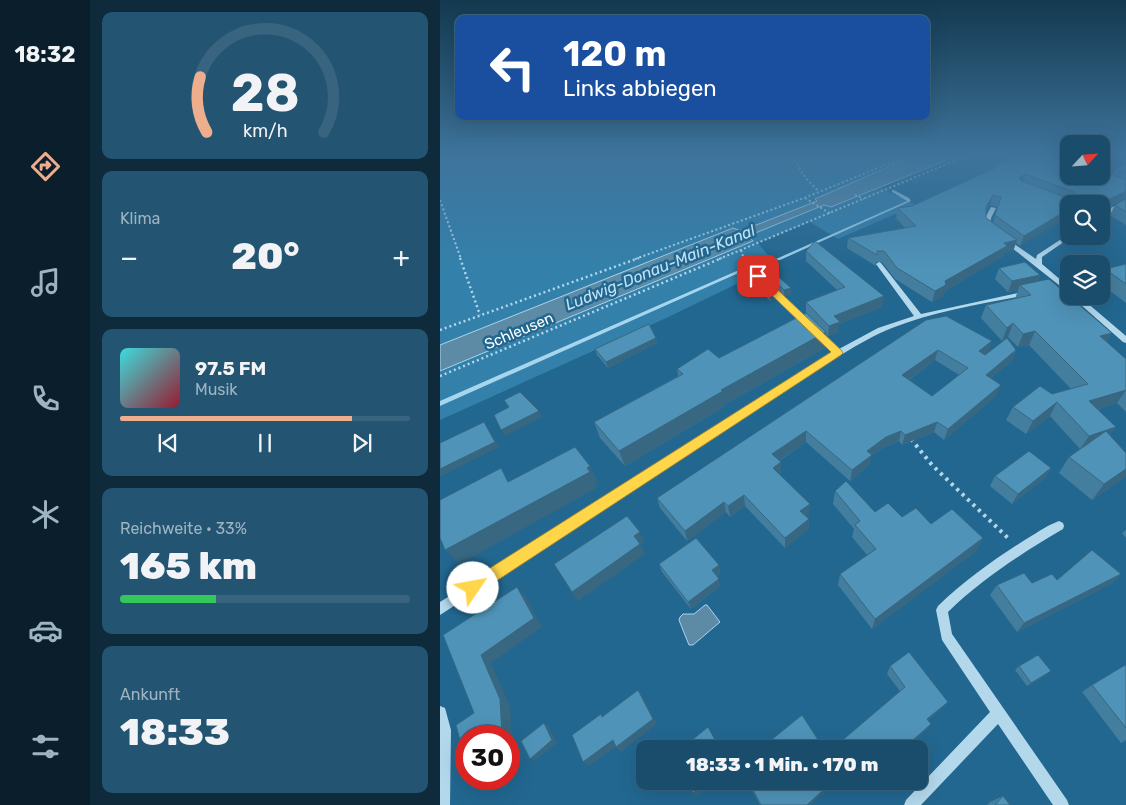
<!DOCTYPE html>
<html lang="de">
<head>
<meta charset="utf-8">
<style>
  body { margin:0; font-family:Rubik,sans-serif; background:#235472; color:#f1f3f6; height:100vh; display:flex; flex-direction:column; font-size:19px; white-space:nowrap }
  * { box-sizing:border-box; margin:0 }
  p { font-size:16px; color:#9fb4c2 }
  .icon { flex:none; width:28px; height:28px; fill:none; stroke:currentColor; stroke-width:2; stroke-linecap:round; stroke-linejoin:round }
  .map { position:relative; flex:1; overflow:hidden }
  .details { display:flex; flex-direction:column; gap:12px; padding:12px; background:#0e2a3b; width:350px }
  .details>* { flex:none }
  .guide { position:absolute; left:15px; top:15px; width:475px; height:105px; border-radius:10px; box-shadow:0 5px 20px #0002,0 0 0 1px #38647f; background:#1a4fa0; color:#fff; overflow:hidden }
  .needle { width:32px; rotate:64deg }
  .tools { position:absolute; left:620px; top:135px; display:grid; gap:10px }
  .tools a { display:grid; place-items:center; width:50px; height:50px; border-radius:10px; background:#1a4d6c; box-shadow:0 5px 20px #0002,0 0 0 1px #38647f; font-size:25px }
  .speed { position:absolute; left:15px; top:725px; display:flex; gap:10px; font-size:25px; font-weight:700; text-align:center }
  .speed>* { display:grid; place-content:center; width:65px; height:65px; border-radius:50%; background:#1a4d6c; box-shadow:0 5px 20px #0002,0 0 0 1px #38647f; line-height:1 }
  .speed .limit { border:8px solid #d22; background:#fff; color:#111 }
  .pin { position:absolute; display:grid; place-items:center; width:42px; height:42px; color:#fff; margin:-21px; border-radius:10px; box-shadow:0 2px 8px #0006 }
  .me { position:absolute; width:55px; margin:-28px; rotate:57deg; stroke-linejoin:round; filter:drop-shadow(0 0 4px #0008) }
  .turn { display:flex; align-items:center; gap:18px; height:105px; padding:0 25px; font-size:22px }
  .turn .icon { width:65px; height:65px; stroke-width:2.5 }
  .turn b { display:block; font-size:35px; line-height:42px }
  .big { font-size:38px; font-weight:800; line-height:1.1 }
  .details .tile { flex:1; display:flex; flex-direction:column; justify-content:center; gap:8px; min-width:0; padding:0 18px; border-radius:10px; background:#235472 }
  .details .dial { align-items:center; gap:0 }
  .dial svg { height:130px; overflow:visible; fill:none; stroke:#38647f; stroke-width:7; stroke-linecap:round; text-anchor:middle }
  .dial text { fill:#f1f3f6; stroke:none }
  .song { display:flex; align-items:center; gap:15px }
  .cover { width:60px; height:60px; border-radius:8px; background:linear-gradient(135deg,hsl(180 70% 55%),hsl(350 70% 35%)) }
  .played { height:5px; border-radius:2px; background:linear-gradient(90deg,#eead8d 80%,#38647f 80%) }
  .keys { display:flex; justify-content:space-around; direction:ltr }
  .heat { display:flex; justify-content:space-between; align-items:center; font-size:28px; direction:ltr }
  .charge { height:8px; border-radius:4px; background:linear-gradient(90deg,#34c759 33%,#38647f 0) }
  .trip { position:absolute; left:196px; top:740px; width:292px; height:50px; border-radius:10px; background:#1a4d6c; box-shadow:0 5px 20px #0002,0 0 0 1px #38647f; font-weight:800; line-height:50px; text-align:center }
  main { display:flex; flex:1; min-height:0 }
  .tab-bar { display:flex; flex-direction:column; width:90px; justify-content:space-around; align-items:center; background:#0a1f2b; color:#9fb4c2 }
  .tab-bar .icon { width:35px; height:35px }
  .tab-bar .selected { color:#eead8d }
  .tab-bar b { font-size:22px; color:#f1f3f6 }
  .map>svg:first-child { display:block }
</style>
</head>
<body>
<main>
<nav class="tab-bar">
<b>18:32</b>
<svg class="icon selected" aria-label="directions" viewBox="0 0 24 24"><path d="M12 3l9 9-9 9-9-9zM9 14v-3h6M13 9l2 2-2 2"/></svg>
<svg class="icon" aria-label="music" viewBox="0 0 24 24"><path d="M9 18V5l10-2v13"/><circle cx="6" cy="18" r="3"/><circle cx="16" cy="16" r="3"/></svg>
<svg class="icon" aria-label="phone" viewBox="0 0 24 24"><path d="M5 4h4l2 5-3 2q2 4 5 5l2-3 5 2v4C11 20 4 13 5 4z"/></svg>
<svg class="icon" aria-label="climate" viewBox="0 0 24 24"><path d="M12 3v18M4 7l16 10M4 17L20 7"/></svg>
<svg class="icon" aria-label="car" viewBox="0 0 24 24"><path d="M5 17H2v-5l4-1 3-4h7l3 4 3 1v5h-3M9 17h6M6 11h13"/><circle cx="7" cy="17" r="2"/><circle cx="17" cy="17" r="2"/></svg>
<svg class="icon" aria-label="filters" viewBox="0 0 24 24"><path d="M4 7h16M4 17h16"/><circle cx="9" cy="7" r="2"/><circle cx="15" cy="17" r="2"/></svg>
</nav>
<section class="details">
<div class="tile dial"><svg viewBox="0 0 100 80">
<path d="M14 69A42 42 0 1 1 86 69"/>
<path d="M14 69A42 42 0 0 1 10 35" stroke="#eead8d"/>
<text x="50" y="56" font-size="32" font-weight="700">28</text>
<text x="50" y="72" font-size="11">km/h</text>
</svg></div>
<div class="tile"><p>Klima</p>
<div class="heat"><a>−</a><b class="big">20°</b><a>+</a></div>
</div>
<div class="tile">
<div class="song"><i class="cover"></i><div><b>97.5 FM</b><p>Musik</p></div></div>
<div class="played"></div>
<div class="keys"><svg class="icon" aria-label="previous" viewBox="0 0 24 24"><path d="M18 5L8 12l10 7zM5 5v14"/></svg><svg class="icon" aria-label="pause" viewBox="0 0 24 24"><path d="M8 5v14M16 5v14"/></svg><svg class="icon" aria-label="next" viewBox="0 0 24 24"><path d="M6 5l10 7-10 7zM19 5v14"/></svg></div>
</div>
<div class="tile"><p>Reichweite · 33%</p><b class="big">165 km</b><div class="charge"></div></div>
<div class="tile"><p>Ankunft</p><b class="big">18:33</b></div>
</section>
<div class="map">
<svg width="686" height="805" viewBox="0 0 686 805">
  <rect width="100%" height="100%" fill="#226790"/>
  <path fill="#3381ab" d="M0,156H473L438,170L377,201L301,231L293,228L0,345Z
    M441,188L476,205L398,239L370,222L318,243L336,265L224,319L0,420V371L304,245L312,240L308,236L384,205L391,207Z"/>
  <path fill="#5d8ba6" stroke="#a7d5ed" d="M473,156H517L391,207L384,205L308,236L313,241L0,371V345L293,228L301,231L377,201L375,199Z
    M265,605H267L280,622L253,645H249L239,620L240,617L243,614H254Z"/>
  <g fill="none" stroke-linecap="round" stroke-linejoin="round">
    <path fill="#a7d5ed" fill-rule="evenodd" d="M452,190H454L469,198L471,201L340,260H338L336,259L467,201L452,192Z
      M299,270H301L303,271L0,406V401Z"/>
    <path stroke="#b3d8ec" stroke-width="2" stroke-dasharray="2 2.5" stroke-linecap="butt" d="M352,156L365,177L379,192
      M415,195L424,199
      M365,198L391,214
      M0,200L21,259
      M301,250L304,259
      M195,259L364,198L468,156
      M279,259L526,156"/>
    <path stroke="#b3d8ec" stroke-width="2.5" stroke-dasharray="2 3" stroke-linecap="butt" d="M20,258L40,315
      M304,258L310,269
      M0,330L199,258
      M0,376L282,258"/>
    <path stroke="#b3d8ec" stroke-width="4" stroke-dasharray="3 4.5" stroke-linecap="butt" d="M471,439L492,465L568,538"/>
    <path fill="#b3d8ec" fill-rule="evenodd" d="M686,200V204L661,218V213Z
      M551,207L556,208L551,218L550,226L553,229L550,231L544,227L545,218Z
      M629,234V236H632L631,237L602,257V264L629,287V293L562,240L567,239L596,259L597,255Z
      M439,262L441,263L481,314L587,291L591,293L587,295C542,304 495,311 452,328C434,335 417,345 401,355L0,615V602L393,353L375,336L374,334L375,332H381L399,349L438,328L474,316L436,264Z
      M317,274L319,275L370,321L371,323L370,325H364L315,277V275Z
      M631,296H639L686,336V343L683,342Z
      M619,521L623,523L624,526L623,529C582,553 542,579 508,612L512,634L627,800L629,805H613L558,724L481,805H464L466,800L550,712L502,640L496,610L498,606C525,580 556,558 588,538C598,532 608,525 619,521Z
      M0,706L5,708L11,730L10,805H0Z"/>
  </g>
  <path fill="#447e9e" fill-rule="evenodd" d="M686,164V198L662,210H661V204H629L580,246L576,243L573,251L564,253L563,256L505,291L503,296L492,302L455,279L442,262H436V266L407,248L408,238L465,228L456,218L458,208L472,206L553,169L554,166L629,176L673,174L675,168ZM550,205L558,207L553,222L546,218V212Z
    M686,199V225L670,215L675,205Z
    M366,251L442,307L399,324V332L388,336L386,334L385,348L284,405V407L185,466L160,438L154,422L238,376L237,369L279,358L367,314L366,312V302L397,290L366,261Z
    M686,264V303L661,284V275L665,269Z
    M559,268L600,275L598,281L672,333L666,342L686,359V412L677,403L658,409L670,435L684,478L652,500L619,473L629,457L640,449L610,416L586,434L566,420L573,407L612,394L631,389L589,345L578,347L568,337L562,341L541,318L546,305L575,299L578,290L568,292L555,279Z
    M325,272L351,288L350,294L344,296L325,278Z
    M312,276L335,299L330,301L312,282Z
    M486,320L548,352L545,355L576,350L572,361L551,378L556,396L504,440L494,432L462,445L459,441L443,448L431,456L429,465L410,481L366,442L339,461L341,462V473L339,474L369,514L366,516L369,519L368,529L345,548L305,506L290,517L286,512L247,541L220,508L217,498ZM495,360L519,375L492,396L469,380Z
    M216,338L217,343L168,368L157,355L155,349Z
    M611,468L605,478L572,504L550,486L555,476Z
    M395,491L435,512L491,524L543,538L536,551L432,629L398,585L400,574L427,555L412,537L414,529L393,504Z
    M686,530V538L682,533Z
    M219,564L279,565L280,573L277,576L280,586L251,609L222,572Z
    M681,574L671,584L577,632L550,595L557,585L592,583Z
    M450,666L502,708L488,720L486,730L465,749H392L460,691L447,674Z
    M579,666L606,675L587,686L575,670Z
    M686,666V740L681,743L642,692L652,685Z
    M307,781H396L370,805H320Z
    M563,796L570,805H547L550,802Z"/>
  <path fill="#376781" d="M585,174L582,184L579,178Z
    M686,191V198L662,210L667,200Z
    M553,195L550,205L543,217L546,207Z
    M648,197L645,204H637Z
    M663,197L660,204H655L656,201Z
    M629,209V216L580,246L584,236Z
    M577,240L573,251L564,253L563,256L505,291L503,296L492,302L495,291L505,281L564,243Z
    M600,275L596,286L580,285L578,290L568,292L572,281Z
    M351,288L350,294L344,296V290Z
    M335,294V299L330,301V296Z
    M444,296L442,307L399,324V332L388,336L389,326L394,316Z
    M573,323L568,337L562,341L567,328Z
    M595,331L589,345L578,347L583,334Z
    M386,332L385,348L284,405V407L185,466L179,451L281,390Z
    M672,333L664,347L660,336Z
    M216,338L217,343L168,368L166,362Z
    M552,341L548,352L535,362L539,351Z
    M498,350L495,360L460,386L462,375Z
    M576,350L572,361L542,386L546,375Z
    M561,385L556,396L504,440L508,429Z
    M686,390L677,403L641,414L649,401Z
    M617,402L610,416L586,434L593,421Z
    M99,411L102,417L65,436L61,430Z
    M44,422L59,447L0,477V469Z
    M497,422L494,432L462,445L465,435Z
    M676,427L666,441L640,449L649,436Z
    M366,431V442L332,465V454Z
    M461,431L459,441L443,448L431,456L429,465L410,481L412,470L427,451L446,437Z
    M341,462V473L333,479V468Z
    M150,466L158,482L155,484L157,488L20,564L5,550Z
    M611,468L605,478L572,504L578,494Z
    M686,469V475L684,478L652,500L664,484Z
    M304,495L305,506L290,517L288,506Z
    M284,502L286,512L247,541L245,531Z
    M370,504L369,514L360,521V511Z
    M369,519L368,529L345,548V538Z
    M200,532L204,542L201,544L205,554L138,601L132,592L194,536Z
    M543,538L536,551L432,629L435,619Z
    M279,565L280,573L274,578L272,570Z
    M681,574L671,584L577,632L584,623Z
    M279,579L280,586L251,609L248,602Z
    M77,587L86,597L102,627L51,663L70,706L72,740L69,742V736H58L41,655Z
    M611,671L606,675L587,686L591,683Z
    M198,690L202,696L217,724L181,752L176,747Z
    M508,702L502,708L482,725L487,719Z
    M104,723L108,726L117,743L94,761L90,759Z
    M491,724L486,730L465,749H463Z
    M173,740L178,745L149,766L143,762Z
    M267,781H275L257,797L253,793Z
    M393,781H396L370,805H367Z"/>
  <path fill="#4f93b8" stroke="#376781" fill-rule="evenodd" d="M577,156H609L629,163V176H661V175L667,172L686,180V191L667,200L663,197L656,201L648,197L637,204H629V209L584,236L555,215L561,197L553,195L546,207V218L577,240L564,243L567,246L505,281L506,285L495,291L457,268L444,251H437V255L408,238L476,226L458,208L472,206L557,167L554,166ZM585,174L634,192L635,198L633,200L582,181L579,178Z
    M686,164V173L675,168Z
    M686,199V212L675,205Z
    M375,241L444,296L394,316L400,322L389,326L366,302L405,287L366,251Z
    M585,262L600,275L572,281L559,268Z
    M686,264V284L665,269Z
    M331,270L351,288L344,290L325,272Z
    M316,275L335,294L330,296L312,276Z
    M609,279L672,333L660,336L686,359V390L649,401L676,427L649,436L617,402L593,421L573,407L600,386L612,394L648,384L595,331L583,334L573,323L567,328L546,305L591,295L580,285Z
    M366,313L386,332L281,390L283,391L179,451L154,422L243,374L237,369L268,349L279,358Z
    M506,316L552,341L539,351L545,355L567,338L576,350L546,375L561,385L508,429L497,422L465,435L461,431L446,437L427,451L432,455L412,470L366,431L332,454L341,462L333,468L370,504L360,511L369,519L345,538L304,495L288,506L284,502L245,531L217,498L486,320ZM498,350L528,368L492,396L462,375Z
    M209,324L216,338L166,362L155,349Z
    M80,392L99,411L61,430L54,415L69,407L64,400Z
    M44,422L55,442L0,469V443Z
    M666,431L686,453V469L664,484L629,457Z
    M135,447L150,466L147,468L150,472L5,550L0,538V500L61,468L68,482Z
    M589,451L611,468L578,494L555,476Z
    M406,481L435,512L448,503L462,517L476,508L491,524L512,509L543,538L435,619L400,574L436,549L415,525L420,521L395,491Z
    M187,516L200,532L194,536L200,544L132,592L114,564Z
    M256,538L279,565L272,570L279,579L248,602L219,564Z
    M652,550L681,574L584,623L557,585L584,573L592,583L612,574L617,580Z
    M77,587L94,618L41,655L60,699L62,734L58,736H26V758L25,759L16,725L34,713L3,635Z
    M469,652L508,702L487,719L491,724L463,749H392L465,687L450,666Z
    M598,655L611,671L591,683L579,666Z
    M685,665L686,666V728L652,685Z
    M198,690L213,719L176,747L173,740L143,762L132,735L161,714L162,717Z
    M362,715L384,749H320Z
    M104,723L112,740L90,759L81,741Z
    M268,727L280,749H241Z
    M248,781H267L253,793Z
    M308,781H393L367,805H321Z
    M563,796L570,805H555Z"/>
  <linearGradient id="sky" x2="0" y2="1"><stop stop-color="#13394f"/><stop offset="0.58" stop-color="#3e749c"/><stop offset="1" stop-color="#3e749c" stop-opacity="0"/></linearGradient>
  <rect width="686" height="269" fill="url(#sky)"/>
  <path fill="#ffd54a" stroke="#a68a30" d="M314,274H321L401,350L403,353L401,355L38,593L33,595L28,593L26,588L28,582L391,352L314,278Z"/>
  <g text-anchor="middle" stroke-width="5" stroke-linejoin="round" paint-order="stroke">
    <g font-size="15" fill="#fff" stroke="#226790">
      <text transform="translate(79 331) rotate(-23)" y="5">Schleusen</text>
    </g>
    <g font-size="16" font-style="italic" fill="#c2e2f4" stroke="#226790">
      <text transform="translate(220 267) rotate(-22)" y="6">Ludwig-Donau-Main-Kanal</text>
    </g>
  </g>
</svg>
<div class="tools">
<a><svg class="needle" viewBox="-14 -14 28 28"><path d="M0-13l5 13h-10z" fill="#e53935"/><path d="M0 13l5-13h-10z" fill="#9fb4c2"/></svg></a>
<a><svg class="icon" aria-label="search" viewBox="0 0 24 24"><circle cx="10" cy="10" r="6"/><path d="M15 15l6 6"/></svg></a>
<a><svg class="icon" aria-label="layers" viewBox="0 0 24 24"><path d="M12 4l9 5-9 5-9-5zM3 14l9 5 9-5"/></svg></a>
</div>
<div class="speed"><div class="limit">30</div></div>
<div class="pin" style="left:318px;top:276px;background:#d93025"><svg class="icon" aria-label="arrive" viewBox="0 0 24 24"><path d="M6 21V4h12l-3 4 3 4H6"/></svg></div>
<svg class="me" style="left:33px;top:588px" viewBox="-20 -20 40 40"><circle r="19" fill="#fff"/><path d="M0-13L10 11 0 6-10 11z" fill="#ffd54a"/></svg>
<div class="trip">18:33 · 1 Min. · 170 m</div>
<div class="guide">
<div class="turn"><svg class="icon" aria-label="left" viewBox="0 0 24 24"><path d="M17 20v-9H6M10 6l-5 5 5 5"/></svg><div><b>120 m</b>Links abbiegen</div></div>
</div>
</div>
</main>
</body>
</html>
